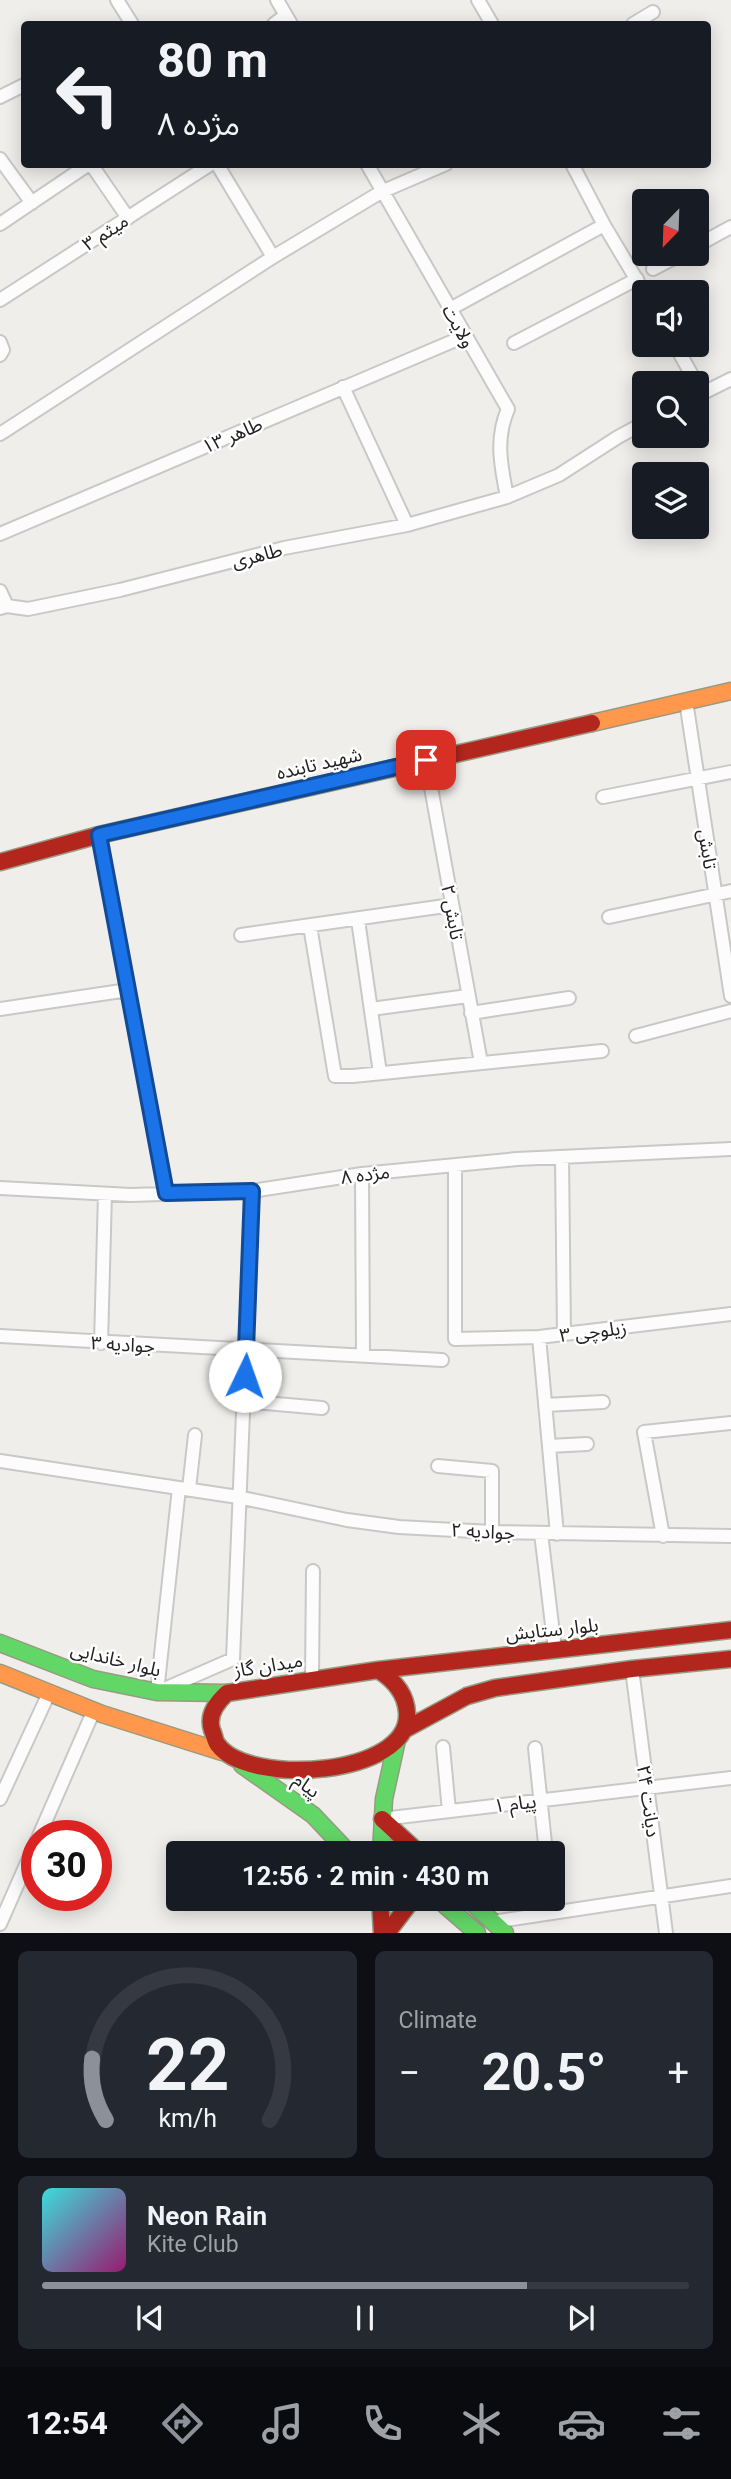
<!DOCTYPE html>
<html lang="en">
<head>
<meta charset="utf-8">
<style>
  body { margin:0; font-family:Roboto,"Noto Sans Arabic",sans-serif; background:#242831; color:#f1f3f6; height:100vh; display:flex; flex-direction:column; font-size:26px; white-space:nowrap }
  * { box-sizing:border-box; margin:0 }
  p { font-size:23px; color:#9ea1a6 }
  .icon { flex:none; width:38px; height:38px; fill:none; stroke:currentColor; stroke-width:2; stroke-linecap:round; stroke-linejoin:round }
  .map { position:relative; height:1933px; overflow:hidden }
  .panel { display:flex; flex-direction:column; gap:18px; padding:18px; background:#0d0f14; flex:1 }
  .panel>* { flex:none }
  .hud { position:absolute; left:21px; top:21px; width:690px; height:147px; border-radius:7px; box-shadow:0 4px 18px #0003; background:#171b24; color:#f1f3f6; overflow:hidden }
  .needle { width:46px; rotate:203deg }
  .fabs { position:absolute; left:632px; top:189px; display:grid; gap:14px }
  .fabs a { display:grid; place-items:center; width:77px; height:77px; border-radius:7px; background:#171b24; box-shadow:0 4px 18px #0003; font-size:35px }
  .speed { position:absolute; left:21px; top:1820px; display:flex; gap:14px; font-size:35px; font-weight:700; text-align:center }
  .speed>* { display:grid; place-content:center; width:91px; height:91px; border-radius:50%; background:#171b24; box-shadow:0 4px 18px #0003; line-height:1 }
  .speed .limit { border:10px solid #d22; background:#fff; color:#111 }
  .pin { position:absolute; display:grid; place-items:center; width:60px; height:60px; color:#fff; margin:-30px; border-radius:14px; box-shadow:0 4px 10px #0006 }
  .me { position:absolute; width:77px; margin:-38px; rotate:3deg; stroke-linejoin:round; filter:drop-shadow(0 0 5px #0008) }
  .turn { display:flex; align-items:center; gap:24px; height:147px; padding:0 21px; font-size:32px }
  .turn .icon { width:91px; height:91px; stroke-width:2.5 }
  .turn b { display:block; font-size:49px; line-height:60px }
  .big { font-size:52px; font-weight:700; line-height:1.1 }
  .panel .widget { flex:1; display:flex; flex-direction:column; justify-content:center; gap:10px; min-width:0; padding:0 24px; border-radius:10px; background:#242831 }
  .panel .dial { align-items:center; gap:0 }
  .dial svg { height:182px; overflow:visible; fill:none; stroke:#363941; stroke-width:7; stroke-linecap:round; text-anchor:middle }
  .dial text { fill:#f1f3f6; stroke:none }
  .song { display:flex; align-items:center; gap:21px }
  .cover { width:84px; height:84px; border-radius:10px; background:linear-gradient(135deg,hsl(180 70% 55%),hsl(320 70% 35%)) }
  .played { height:7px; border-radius:4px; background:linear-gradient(90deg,#8c9099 75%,#363941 75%) }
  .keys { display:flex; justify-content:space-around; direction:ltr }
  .heat { display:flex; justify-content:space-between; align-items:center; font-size:38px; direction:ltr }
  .panel .tiles { flex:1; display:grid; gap:18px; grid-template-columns:1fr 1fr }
  .widget:last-child { grid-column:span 2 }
  .trip { position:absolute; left:166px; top:1841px; width:399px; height:70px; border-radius:7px; background:#171b24; box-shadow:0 4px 18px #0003; font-weight:700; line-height:70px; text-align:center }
  .dock { display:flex; height:112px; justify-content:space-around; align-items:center; background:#090b0e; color:#9ea1a6 }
  .dock .icon { width:49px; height:49px }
  .dock .active { color:#8c9099 }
  .dock b { font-size:32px; color:#f1f3f6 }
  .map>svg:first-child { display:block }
</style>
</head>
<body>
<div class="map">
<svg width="731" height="1933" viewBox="0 0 731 1933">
  <rect width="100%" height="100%" fill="#f0eeeb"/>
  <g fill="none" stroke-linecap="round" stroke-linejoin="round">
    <g stroke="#c9c8c7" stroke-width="16">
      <path id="street" d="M117,0L132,24
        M277,0L291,24
        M478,0L492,24
        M274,24L286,15
        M633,24L653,12
        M0,97L24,85
        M0,159L32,203
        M91,164L128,218
        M217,164L273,257
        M367,164L508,409C495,439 501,466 507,497
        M572,164L604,225L644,292
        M0,224L89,164
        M696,246L731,227
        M653,269L682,254
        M0,300L211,164
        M450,309L604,225
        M0,342L3,350L0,355
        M514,343L637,279
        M675,345L702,393
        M343,387L407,525
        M697,396L731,379
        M0,434L273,257L381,192L446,164
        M0,534L465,336
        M0,591L7,606
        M0,608L7,606L28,609L120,590L284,548L407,525L507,497L559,475L618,437L644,423
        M686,701L731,996
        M426,760L481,1063
        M603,797L731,772
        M99,835L166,1193
        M609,917L731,891
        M358,920L380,1073
        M310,926L335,1076H353L602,1051
        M241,935L452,905
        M0,1009L128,990
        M371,1009L468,996
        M471,1013L569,998
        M636,1036L731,1011
        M562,1157L564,1334
        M455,1166V1339L539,1337L731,1314
        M362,1174L363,1356
        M0,1188L131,1195L252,1191L362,1174L517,1159L731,1149
        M0,1336L442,1360
        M539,1337L557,1534
        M101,1343L105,1194
        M243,1401L322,1408
        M545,1405L603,1402
        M549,1446L587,1444
        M0,1461L238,1497L347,1520L399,1527L492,1532L731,1536
        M438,1466L492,1471V1532
        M189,1489L195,1435
        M541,1533L555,1650
        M663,1536L644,1432L731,1423
        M632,1669L666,1933
        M312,1680L313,1571
        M162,1690L233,1659L252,1191
        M157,1692L179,1488
        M443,1747L449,1811
        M535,1748L546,1853
        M0,1799L49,1693
        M382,1819L731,1778
        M39,1836L94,1710
        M492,1922L731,1886
        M0,1924L37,1840"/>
    </g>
    <g stroke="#999a82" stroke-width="19">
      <path id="fast" d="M0,1643L93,1679L157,1692L227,1693
        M242,1765L313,1815L349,1853
        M381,1853L384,1799L397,1740
        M438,1899L477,1933
        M468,1899L505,1933"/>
    </g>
    <g stroke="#999a82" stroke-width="19">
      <path id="slow" d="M592,723L731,691
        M0,1673L102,1714L222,1752"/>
    </g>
    <g stroke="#999a82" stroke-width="19">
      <path id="jam" d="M0,862L99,835L592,723
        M378,1670C394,1680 406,1694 407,1713C411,1776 249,1787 218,1745C215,1742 214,1734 212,1730C207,1715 216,1703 227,1693Z
        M378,1670L731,1630
        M404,1730L467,1696L495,1688L632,1669L731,1659
        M382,1819L419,1853
        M380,1899L382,1933
        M387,1933L413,1899"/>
    </g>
    <use href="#street" stroke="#fdfcfc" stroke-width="12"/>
    <use href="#fast" stroke="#63d668" stroke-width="16"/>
    <use href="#slow" stroke="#ff974d" stroke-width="16"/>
    <use href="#jam" stroke="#b3261e" stroke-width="16"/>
  </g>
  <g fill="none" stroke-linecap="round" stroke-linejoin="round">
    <g stroke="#114b97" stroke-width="18">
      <path id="route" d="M245,1376L252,1191L166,1193L99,835L426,760"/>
    </g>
    <use href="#route" stroke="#1a73e8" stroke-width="12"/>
  </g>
  <g text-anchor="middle" stroke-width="5" stroke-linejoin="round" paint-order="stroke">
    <g font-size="19" fill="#222" stroke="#fff">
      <text transform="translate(105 232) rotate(-33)" y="7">میثم ۳</text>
      <text transform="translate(459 326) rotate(60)" y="7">ولایت</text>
      <text transform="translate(232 435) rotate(-23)" y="7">طاهر ۱۳</text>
      <text transform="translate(257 555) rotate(-14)" y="7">طاهری</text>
      <text transform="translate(319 763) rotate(-13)" y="7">شهید تابنده</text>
      <text transform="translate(708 849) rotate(81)" y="7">تابش</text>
      <text transform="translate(453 912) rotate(80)" y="7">تابش ۲</text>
      <text transform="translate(365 1174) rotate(-7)" y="7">مژده ۸</text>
      <text transform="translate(593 1331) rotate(-7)" y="7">زیلوچی ۳</text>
      <text transform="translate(123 1344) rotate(3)" y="7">جوادیه ۳</text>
      <text transform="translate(483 1531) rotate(3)" y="7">جوادیه ۲</text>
      <text transform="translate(552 1629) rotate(-6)" y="7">بلوار ستایش</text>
      <text transform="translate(116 1659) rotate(14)" y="7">بلوار خاندایی</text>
      <text transform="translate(268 1665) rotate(-9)" y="7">میدان گاز</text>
      <text transform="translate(307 1785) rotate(36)" y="7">پیام</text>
      <text transform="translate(649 1801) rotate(82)" y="7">دیانت ۲۴</text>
      <text transform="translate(515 1803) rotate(-7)" y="7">پیام ۱</text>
    </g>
  </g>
</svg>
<div class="fabs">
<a><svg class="needle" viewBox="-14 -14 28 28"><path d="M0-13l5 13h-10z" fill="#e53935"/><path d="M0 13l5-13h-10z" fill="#9ea1a6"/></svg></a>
<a><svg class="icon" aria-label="sound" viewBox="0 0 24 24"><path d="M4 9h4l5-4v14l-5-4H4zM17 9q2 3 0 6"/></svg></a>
<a><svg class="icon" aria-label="search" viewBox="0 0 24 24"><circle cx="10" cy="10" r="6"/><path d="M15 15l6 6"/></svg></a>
<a><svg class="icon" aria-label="layers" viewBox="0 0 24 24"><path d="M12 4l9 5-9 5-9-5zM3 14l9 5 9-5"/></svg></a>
</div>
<div class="speed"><div class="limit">30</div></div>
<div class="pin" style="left:426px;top:760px;background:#d93025"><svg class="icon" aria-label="arrive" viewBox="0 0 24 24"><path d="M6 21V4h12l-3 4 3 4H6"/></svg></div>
<svg class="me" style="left:245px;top:1376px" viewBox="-20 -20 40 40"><circle r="19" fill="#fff"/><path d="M0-13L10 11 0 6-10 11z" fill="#1a73e8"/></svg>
<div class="trip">12:56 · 2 min · 430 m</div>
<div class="hud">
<div class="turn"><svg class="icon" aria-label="left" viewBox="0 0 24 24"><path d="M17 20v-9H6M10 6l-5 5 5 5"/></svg><div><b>80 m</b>مژده ۸</div></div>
</div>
</div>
<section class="panel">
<div class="tiles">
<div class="widget dial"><svg viewBox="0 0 100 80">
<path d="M14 69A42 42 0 1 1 86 69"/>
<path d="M14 69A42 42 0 0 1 8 42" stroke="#8c9099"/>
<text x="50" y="56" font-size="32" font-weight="700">22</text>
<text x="50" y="72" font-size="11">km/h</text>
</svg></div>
<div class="widget"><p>Climate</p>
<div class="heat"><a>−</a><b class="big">20.5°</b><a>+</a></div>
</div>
<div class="widget">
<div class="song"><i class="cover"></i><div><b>Neon Rain</b><p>Kite Club</p></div></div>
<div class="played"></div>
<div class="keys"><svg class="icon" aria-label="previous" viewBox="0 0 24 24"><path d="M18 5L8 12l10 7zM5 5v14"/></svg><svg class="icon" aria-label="pause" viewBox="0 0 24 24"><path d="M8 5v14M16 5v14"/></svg><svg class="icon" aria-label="next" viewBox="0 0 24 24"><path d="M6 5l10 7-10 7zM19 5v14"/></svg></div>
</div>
</div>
</section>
<nav class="dock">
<b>12:54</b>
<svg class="icon active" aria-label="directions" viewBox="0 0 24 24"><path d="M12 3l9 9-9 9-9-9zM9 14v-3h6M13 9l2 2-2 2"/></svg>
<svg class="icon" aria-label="music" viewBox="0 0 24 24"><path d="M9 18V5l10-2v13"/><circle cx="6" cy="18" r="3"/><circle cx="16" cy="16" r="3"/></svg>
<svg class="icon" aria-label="phone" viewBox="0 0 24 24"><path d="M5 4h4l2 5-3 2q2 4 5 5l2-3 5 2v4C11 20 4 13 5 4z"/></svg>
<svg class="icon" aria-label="climate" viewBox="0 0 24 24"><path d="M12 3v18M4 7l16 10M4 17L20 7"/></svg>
<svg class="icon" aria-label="car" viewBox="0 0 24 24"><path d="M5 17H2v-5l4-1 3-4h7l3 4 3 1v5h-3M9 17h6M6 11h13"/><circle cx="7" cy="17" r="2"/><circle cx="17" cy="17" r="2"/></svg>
<svg class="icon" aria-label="filters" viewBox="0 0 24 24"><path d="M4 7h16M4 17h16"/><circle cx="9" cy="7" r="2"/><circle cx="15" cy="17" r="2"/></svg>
</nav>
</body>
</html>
